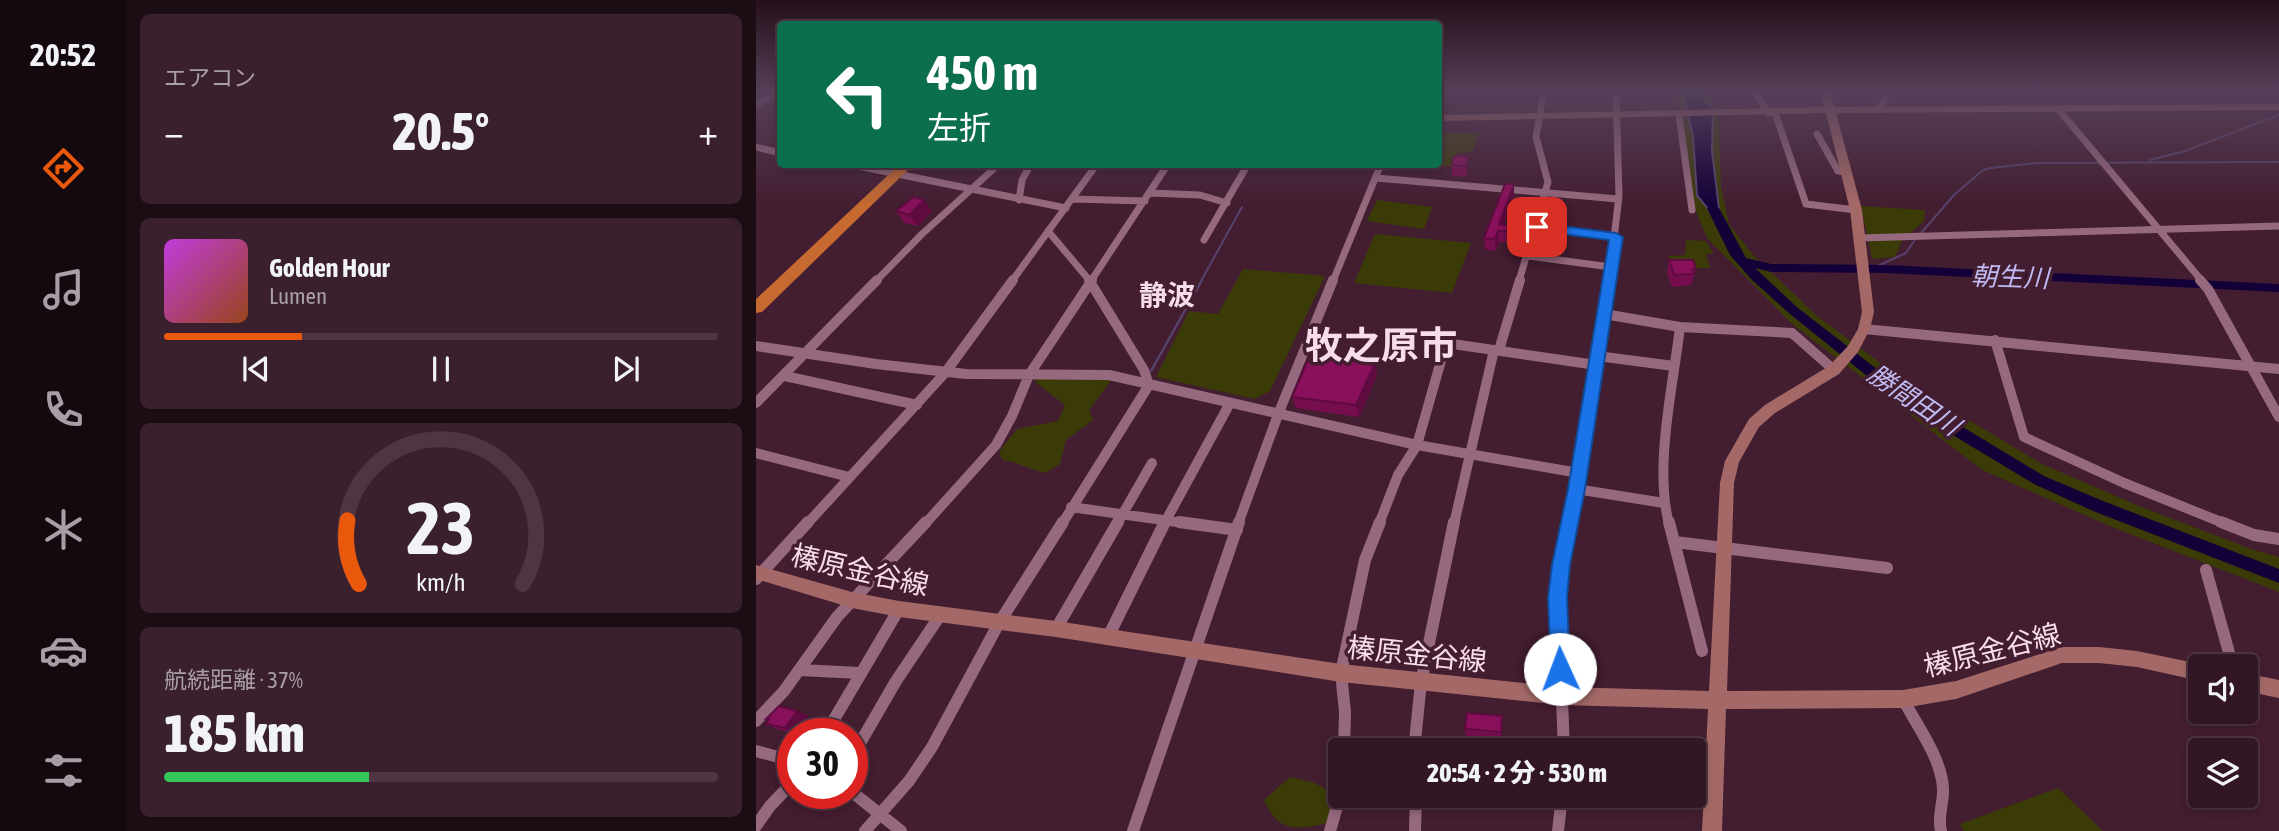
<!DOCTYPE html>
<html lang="ja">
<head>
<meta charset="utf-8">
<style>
  body { margin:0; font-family:"Asap Condensed","Noto Sans JP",sans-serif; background:#3a1f2c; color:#f1f3f6; height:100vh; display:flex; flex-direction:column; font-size:26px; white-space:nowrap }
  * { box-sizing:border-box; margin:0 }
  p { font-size:23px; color:#a89fa6 }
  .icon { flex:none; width:38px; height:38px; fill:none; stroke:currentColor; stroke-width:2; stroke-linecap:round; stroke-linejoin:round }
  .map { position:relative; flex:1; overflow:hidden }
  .sheet { display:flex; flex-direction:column; gap:14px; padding:14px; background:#1c0c14; width:630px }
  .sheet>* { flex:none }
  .guide { position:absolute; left:21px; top:21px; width:665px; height:147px; border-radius:7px; box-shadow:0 4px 10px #0003,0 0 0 2px #4d3541; background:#0b6e4f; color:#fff; overflow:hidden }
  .tools { position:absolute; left:1432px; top:654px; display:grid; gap:14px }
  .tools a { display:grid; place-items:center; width:70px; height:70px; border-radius:7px; background:#321624; box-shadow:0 4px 10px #0003,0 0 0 2px #4d3541; font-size:35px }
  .speed { position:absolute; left:21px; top:718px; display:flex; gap:14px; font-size:35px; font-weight:700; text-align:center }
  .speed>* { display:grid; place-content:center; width:91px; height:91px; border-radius:50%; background:#321624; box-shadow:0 4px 10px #0003,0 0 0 2px #4d3541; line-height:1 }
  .speed .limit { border:10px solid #d22; background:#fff; color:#111 }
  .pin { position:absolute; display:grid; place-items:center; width:60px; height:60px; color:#fff; margin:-30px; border-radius:14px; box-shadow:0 4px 10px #0006 }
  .me { position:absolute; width:77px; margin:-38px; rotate:358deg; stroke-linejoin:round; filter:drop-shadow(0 0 5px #0008) }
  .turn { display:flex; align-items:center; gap:24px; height:147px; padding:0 35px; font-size:32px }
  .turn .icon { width:91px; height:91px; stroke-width:2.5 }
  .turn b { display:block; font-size:49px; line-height:60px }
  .big { font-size:52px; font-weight:800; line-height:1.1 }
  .sheet .card { flex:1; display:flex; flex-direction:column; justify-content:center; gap:10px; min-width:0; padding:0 24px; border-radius:10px; background:#3a1f2c }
  .sheet .dial { align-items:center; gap:0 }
  .dial svg { height:182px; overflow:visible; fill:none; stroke:#4d3541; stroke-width:7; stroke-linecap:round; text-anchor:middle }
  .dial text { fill:#f1f3f6; stroke:none }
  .song { display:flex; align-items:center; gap:21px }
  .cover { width:84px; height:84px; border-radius:10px; background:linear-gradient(135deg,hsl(290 70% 55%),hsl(20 70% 35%)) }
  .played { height:7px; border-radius:4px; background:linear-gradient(90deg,#ea580c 25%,#4d3541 25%) }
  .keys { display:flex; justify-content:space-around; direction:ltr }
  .heat { display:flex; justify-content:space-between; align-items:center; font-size:38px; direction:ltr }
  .charge { height:10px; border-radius:5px; background:linear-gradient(90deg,#34c759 37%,#4d3541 0) }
  .trip { position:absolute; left:572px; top:738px; width:378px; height:70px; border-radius:7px; background:#321624; box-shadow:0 4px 10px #0003,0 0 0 2px #4d3541; font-weight:800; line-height:70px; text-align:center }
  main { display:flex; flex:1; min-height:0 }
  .tab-bar { display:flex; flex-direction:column; width:126px; justify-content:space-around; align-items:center; background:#14090e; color:#a89fa6 }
  .tab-bar .icon { width:49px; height:49px }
  .tab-bar .active { color:#ea580c }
  .tab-bar b { font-size:32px; color:#f1f3f6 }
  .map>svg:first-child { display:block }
</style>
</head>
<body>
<main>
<nav class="tab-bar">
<b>20:52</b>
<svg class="icon active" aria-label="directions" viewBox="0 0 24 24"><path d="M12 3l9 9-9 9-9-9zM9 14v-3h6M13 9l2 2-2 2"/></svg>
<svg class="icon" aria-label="music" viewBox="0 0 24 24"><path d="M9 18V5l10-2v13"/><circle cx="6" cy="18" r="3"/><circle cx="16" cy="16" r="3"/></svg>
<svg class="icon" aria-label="phone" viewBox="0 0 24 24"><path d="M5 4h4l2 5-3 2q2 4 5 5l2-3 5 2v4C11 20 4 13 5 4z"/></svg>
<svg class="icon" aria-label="climate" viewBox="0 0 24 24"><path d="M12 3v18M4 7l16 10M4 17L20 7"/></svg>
<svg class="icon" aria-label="car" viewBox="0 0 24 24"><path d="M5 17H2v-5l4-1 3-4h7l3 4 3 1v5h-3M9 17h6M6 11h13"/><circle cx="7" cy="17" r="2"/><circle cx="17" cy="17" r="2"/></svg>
<svg class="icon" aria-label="filters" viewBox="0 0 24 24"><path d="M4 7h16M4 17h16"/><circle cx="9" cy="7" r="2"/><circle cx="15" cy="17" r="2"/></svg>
</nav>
<section class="sheet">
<div class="card"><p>エアコン</p>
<div class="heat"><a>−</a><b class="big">20.5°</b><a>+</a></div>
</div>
<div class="card">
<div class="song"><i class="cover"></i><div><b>Golden Hour</b><p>Lumen</p></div></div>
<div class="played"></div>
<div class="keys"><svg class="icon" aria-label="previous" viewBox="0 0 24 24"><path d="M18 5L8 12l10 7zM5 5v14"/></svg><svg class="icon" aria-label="pause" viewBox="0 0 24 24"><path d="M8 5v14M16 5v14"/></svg><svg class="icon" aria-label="next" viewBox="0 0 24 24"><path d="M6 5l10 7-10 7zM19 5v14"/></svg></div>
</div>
<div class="card dial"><svg viewBox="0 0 100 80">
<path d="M14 69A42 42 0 1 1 86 69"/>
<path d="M14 69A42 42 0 0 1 9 41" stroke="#ea580c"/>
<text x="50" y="56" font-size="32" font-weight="700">23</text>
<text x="50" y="72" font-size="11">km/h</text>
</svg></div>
<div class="card"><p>航続距離 · 37%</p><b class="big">185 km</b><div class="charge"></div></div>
</section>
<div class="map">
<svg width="1523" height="831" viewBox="0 0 1523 831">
  <rect width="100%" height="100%" fill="#431d30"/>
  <path fill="#3b3b08" d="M911,90H946L957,102L963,121L965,187L973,224L998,256L1061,316L1150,382L1286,464L1383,506L1495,549L1523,557V592L1356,527L1226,470L1035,323L951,238L936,202L926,108Z
    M688,133H723L716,152L701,153L699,166H680Z
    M621,200L676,207L668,229L611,221Z
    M1105,206L1169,210L1168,221L1146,241L1139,257L1116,259Z
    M619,234L715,243L696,293L598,283Z
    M930,240L950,241L957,253L950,254L954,268L915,270L913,256L929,255Z
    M487,269L569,276L514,391L499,399L400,377L433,311L462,314Z
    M284,374L353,375L354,382L333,410L337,420L310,440L304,464L289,473C273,469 262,462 246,460L243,452L261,429L302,421L309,405L279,382Z
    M534,777L559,783L579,795L572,823C538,831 522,831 508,800Z
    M1302,788L1347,831H1208L1204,824Z"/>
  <path fill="#130038" stroke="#57426d" stroke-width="2" d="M922,90H939L957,108L956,151L965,225L941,195L937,136L927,94Z"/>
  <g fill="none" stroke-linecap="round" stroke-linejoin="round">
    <path stroke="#57426d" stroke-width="2" d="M1394,160L1429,151L1523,115
      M1165,233L1198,195L1227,170L1235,168L1281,163L1523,162
      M1115,269L1150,253L1160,238
      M445,281L486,207"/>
    <path stroke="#57426d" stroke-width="2.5" d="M395,371L446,280"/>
    <path fill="#130038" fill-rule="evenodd" d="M957,205L963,208L990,258L1015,264L1130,265L1523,284V292L1130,273L1015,272L999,268L1042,308L1157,397L1288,476L1347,501L1523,569V583L1337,511L1278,484L1147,405L1034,314L996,280L974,255L951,208Z"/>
    <path stroke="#96697e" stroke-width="7" d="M997,90L1013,113
      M0,105L23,90
      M1123,109L1134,90
      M1303,110L1446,281
      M1019,113L1050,204L1100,210
      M923,115L936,210
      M1061,134L1082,171L1091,172
      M0,147L24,153
      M92,164L310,208
      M621,178L862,199
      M394,193L444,195L471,203
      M317,199L389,201
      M263,200L266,180L275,164
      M781,227L860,237
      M292,231L334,281
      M1103,238L1523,226
      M448,240L492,164
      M772,256L855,267
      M120,281L166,234L243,164
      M256,281L341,164
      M335,281L412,164
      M577,281L625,164
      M763,281L792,182L780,137L787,95L785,90
      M853,281L863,196L860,90"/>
    <path stroke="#96697e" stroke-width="10" d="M1444,280L1452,289L1523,417
      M848,314L924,327L1036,333L1078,370
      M1108,329L1523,369
      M1239,340L1268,437L1368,483L1470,524
      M0,346L120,364L210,374L353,375L661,445L823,473
      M743,350L764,280
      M841,356L918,366
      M29,376L161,405
      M0,403L121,280
      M0,453L93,477
      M820,489L908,503
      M315,507L435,524
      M51,524L189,373L257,280
      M169,524L240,445L256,416L273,375L336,280
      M306,524L393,385L388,370L333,280
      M361,524L396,463
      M408,524L474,403
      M482,524L523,412L577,280
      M623,524L642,475L661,445L690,343L840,365
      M698,524L738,350
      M813,524L853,280
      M913,524C898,466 917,387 924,327"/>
    <path stroke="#96697e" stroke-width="12" d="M423,522L481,530
      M913,522L946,651
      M1465,522L1498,535L1523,539
      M919,542L1131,568
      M1450,570L1477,667
      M0,579L52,522
      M300,629L362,522
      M352,637L409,522
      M43,670L104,673
      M1147,699C1161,726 1185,757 1187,788C1188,803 1181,815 1185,831
      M0,721L28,691L81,617L170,522
      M70,733L143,609
      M0,751L37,761
      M588,751L589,712L585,673L609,560L624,522
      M658,751L665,682L698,522
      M808,751L802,598L814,522
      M96,757L140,681L185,614
      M96,792L145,831
      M0,826L14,806L37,782
      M109,831L153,781L176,747L243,623L307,522
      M377,831L483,522
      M574,831L584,796
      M659,831L660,796
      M802,831L806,796"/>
    <path fill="#a46967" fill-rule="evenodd" d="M1064,90H1074L1078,107L1523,104V110L1080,113L1106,210L1118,312L1114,329L1102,352L1083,374L1019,413L1003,427L983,462L978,483L971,691L1147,690L1200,681L1306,647H1343L1381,651L1444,664L1450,667H1444V681L1381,667L1343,663H1306L1200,699L1147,708L970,709L966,831H946L952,709L806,705L585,682L300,637L143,617L96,608L0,579V565L96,592L143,601L300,621L585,664L806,687L953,691L964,483L969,461L993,419L1009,405L1073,366L1092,346L1102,329L1106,312L1094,210L1070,113L682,121V115L1069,107Z
      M1489,673L1523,680V698L1489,691Z"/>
    <path fill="#c66a31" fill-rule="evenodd" d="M144,164H158L6,312L0,313V299Z"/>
  </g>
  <path fill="#760e4e" d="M712,157V169L710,177L696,176V165Z
    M758,196L748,225L760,227L759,243L743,242L739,251L729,249L728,238Z
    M140,211H176L162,226L148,223Z
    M913,260L940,269L935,285L916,287L911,272Z
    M619,363L621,375L603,417L540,408L536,397Z
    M41,711L52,716L40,733L21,729L10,724L12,720L10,719Z
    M746,716L745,740L710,737L709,729Z"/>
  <path fill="#600b40" d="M712,157V169L710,177V166Z
    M758,184V196L746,231L743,224Z
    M168,200L176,211L162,226L153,215Z
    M742,231L743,242L739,251V239Z
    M619,363L621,375L603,417L600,405Z
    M41,711L52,716L40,733L29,728Z"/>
  <path fill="#89105b" stroke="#600b40" stroke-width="2" d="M698,156L712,157L710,166L696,165Z
    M749,184H758L743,224L760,227L759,231H742L739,239L728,238Z
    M158,197L168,200L153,215L140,211Z
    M913,260H937L940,269L936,270L938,274L918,275Z
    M562,357L619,363L600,405L536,397L551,362H558Z
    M23,706L41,711L29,728L10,724L13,719H10Z
    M711,713L746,716L745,732L709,729Z"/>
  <linearGradient id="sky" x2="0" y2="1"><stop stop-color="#25101a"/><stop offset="0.44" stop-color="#554059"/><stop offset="1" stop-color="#554059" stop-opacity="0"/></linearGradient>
  <rect width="1523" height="206" fill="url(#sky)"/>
  <path fill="#1a73e8" stroke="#114b97" stroke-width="2" d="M781,223L860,233L867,237L829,489L814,565L811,598L814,669L811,676L804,679L797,676L795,669L792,598L796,565L812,489L853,240L776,230V224Z"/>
  <g text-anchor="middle" stroke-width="7" stroke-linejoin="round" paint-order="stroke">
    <g font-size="26" font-style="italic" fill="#c0baf2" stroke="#431d30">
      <text transform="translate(1254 277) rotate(2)" y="9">朝生川</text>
      <text transform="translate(1158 400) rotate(34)" y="9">勝間田川</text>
    </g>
    <g font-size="28" font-weight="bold" fill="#f7dde8" stroke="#431d30">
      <text x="411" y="305">静波</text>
    </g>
    <g font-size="28" fill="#f7dde8" stroke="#431d30">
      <text transform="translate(104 570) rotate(13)" y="10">榛原金谷線</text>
      <text transform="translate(1236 650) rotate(-14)" y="10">榛原金谷線</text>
      <text transform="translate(661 654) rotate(6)" y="10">榛原金谷線</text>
    </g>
    <g font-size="38" font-weight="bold" fill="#f7dde8" stroke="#431d30">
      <text x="625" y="359">牧之原市</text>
    </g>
  </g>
</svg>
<div class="tools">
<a><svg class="icon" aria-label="sound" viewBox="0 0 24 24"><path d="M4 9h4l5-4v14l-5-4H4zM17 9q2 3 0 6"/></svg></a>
<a><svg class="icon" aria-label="layers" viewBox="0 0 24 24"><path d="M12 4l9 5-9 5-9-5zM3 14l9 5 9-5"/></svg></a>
</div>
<div class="speed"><div class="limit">30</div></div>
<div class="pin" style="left:781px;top:227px;background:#d93025"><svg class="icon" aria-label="arrive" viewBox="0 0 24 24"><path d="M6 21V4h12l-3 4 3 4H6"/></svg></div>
<svg class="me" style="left:804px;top:669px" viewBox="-20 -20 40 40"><circle r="19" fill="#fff"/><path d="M0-13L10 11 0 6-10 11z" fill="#1a73e8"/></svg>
<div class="trip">20:54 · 2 分 · 530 m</div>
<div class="guide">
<div class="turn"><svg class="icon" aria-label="left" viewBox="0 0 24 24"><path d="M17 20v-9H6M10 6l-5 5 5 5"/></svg><div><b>450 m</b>左折</div></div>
</div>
</div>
</main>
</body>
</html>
